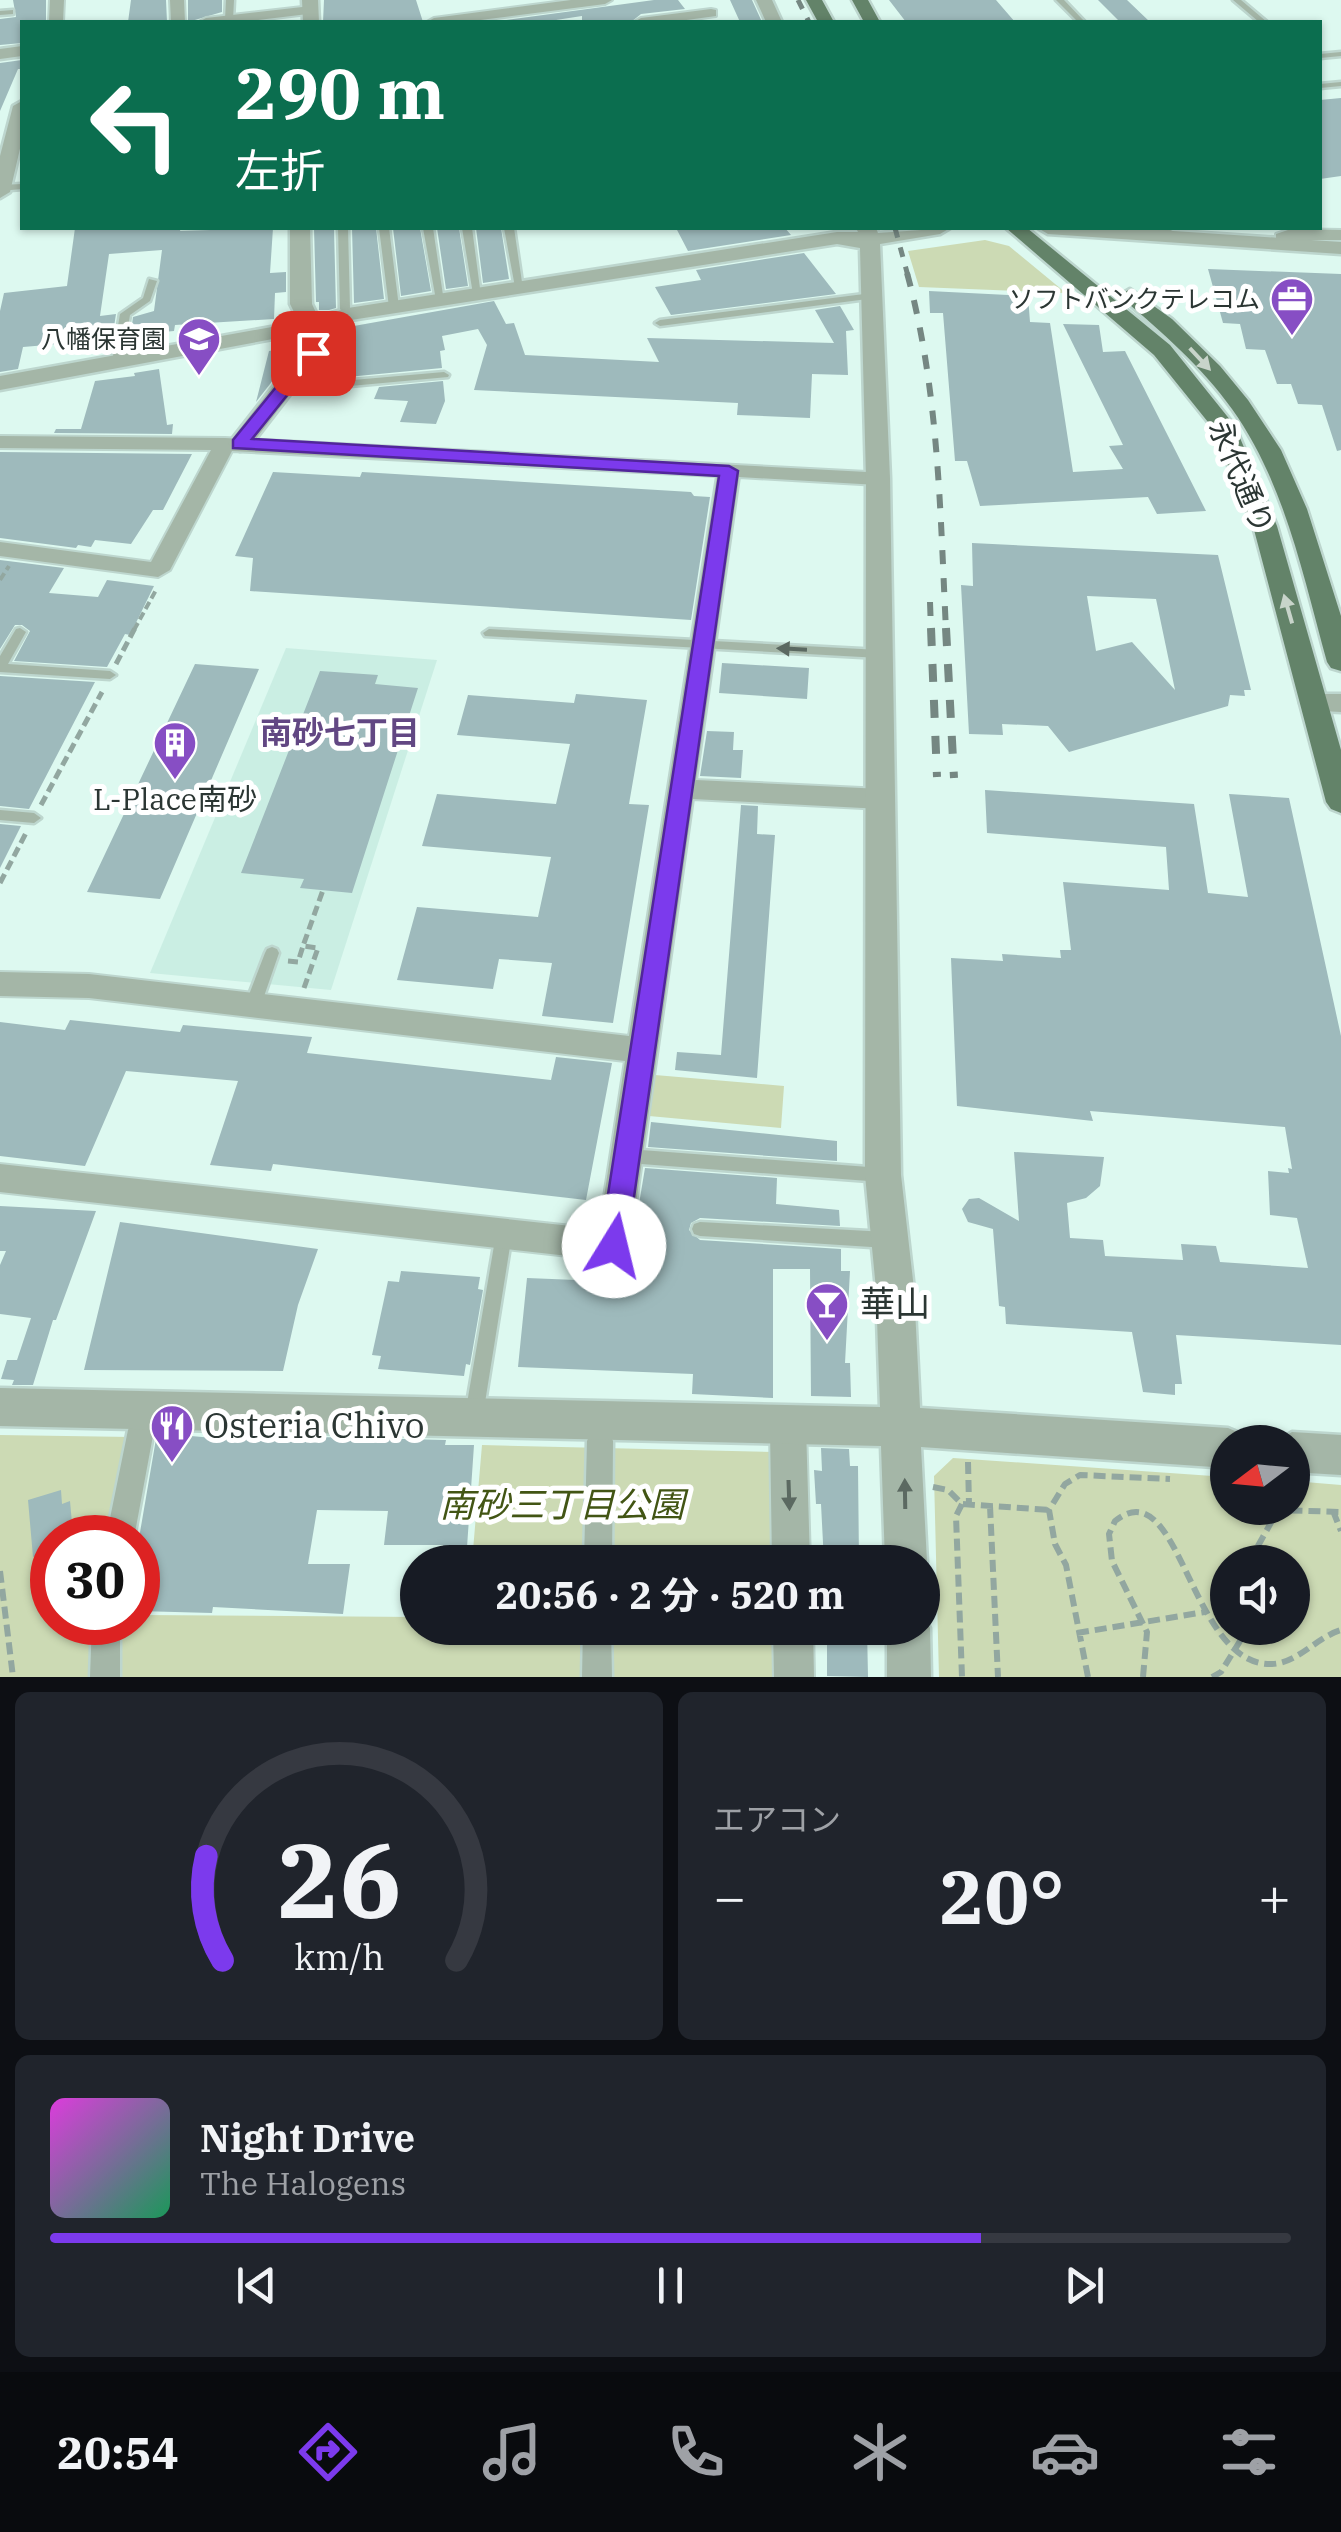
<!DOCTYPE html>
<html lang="ja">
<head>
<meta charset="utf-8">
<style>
  body { margin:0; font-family:"IBM Plex Serif","Noto Sans JP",serif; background:#20242c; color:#f1f3f6; height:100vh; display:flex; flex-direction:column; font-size:38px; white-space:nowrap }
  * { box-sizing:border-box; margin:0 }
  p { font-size:32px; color:#9ea1a6 }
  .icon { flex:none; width:55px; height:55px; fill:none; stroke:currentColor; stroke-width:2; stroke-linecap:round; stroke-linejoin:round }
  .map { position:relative; height:1677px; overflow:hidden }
  .side { display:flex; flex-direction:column; gap:15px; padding:15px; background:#0d0f14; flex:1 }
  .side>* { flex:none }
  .banner { position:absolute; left:20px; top:20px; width:1302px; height:210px; border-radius:0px; box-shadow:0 2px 8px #0004; background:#0b6e4f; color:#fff; overflow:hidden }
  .needle { width:65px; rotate:254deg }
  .buttons { position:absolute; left:1210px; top:1425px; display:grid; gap:20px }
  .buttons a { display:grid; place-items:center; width:100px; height:100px; border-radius:50%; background:#171b24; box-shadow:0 2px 8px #0004; font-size:50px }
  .speed { position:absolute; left:30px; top:1515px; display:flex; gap:20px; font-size:50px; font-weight:700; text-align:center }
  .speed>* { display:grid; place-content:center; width:130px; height:130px; border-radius:50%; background:#171b24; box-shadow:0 2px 8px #0004; line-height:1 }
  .speed .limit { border:15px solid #d22; background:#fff; color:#111 }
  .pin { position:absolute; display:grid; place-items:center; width:85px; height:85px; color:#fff; margin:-42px; border-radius:20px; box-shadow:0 5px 15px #0006 }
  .me { position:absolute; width:110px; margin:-55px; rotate:9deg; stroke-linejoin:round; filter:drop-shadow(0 0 8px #0008) }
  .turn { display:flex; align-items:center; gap:35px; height:210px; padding:0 50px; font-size:45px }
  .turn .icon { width:130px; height:130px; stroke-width:2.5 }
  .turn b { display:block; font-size:70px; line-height:85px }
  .big { font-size:75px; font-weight:700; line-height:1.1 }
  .side .widget { flex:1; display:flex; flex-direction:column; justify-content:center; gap:15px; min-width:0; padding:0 35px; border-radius:15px; background:#20242c }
  .side .dial { align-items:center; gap:0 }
  .dial svg { height:260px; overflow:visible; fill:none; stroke:#363941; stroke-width:7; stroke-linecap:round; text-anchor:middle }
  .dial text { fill:#f1f3f6; stroke:none }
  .song { display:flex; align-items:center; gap:30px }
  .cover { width:120px; height:120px; border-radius:15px; background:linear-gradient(135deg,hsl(300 70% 55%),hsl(150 70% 35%)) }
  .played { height:10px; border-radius:5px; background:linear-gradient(90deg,#7c3aed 75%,#363941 75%) }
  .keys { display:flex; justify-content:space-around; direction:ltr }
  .heat { display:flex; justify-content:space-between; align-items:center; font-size:55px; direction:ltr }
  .side .tiles { flex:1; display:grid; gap:15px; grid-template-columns:1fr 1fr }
  .widget:last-child { grid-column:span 2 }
  .trip { position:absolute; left:400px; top:1545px; width:540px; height:100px; border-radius:50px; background:#171b24; box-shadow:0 2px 8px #0004; font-weight:700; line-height:100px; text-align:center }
  .tab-bar { display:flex; height:160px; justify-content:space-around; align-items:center; background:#090b0e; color:#9ea1a6 }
  .tab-bar .icon { width:70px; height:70px }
  .tab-bar .current { color:#7c3aed }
  .tab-bar b { font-size:45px; color:#f1f3f6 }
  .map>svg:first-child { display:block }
</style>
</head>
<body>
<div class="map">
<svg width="1341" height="1677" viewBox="0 0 1341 1677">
  <rect width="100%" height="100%" fill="#ddf9f0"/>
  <path fill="#caeee3" d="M286,648L437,660L331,990L150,973Z"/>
  <path fill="#ccdab4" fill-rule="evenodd" d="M985,240L1009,246L1066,293L919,287L908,251Z
    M655,1075L784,1086L781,1128L649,1116Z
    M0,1435L132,1437L112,1537L52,1538V1622H138V1615L417,1617L418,1628H774V1677H0Z
    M482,1445L773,1452V1562H472Z
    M953,1458L1227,1477L1228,1508H1292L1293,1481L1341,1485V1677H939L934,1476ZM1292,1562V1628H1228V1562Z"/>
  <path fill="#9ebabc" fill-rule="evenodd" d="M13,0H46V22H22V43L0,45V19L16,17Z
    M131,0H166L167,22H128Z
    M188,0H222V12L188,22Z
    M324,0H416L423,22H323Z
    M654,0H678L685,9L641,14L631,22H582V16L543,22H491Z
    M730,0H752L762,22H740Z
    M889,0H996L1015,22H906Z
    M1098,0H1127L1150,22H1120Z
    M22,60V69H18L0,111V63Z
    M1341,98V176L1320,179V100Z
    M75,228H181L180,231L273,228L270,273L286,272V292L275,293L274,319L175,325L174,331L140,334L131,332L133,317L154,311L162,250L109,254L100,316L116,314L113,333H106L105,340L23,347L18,369L0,372V311L4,293L67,286Z
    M314,228H334L336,308L329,310H319V302H316Z
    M352,228H376L384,299L354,303Z
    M393,228H420L431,291L401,296Z
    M437,228H459L468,286L446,289Z
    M476,228H501L509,279L483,283Z
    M676,228H785L791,235L688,251Z
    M804,253L836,294L671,315L655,287L701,280L696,270Z
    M1208,269L1341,274V450L1337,451L1322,405L1298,404L1291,384H1277L1265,350L1246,349L1240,324L1223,323Z
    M929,291L1028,296L1030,322L1050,323L1073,472L1123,469L1109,446L1123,445L1063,324L1099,325L1103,352L1125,351L1206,511L1157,514L1148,497L980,506L967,461H955L943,313H930Z
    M494,301L506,324L514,323L525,355L659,362L647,338L834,343L815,310L840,306L854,330L846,331L848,375L812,374L810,418L737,415L738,403L474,390L487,345L478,329L442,336L445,350L440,351L442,368L347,377L337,329Z
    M300,345L298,348L256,402L269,351Z
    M159,369L167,425L173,424L172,434L54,433L56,429H81L95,381L135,376L134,373Z
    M443,381L445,401L436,424L400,422L408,401L374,399L379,387Z
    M0,452L192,454L163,510H153L131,544L95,540L91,547L78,545L76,548L0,538Z
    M273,472L360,477L362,472L691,492L694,496L710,497L691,620L250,591L253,558L235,556Z
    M972,543L1218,555L1251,690H1244L1245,696L1230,695L1228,706L1069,752L1048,726L1002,724L1003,735L969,734L961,585L973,586ZM1087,596L1156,599L1175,690L1132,642L1096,651Z
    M0,560L64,568L49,593L98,597L107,580L154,586L130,635L125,634L107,667L14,661L30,631L22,625H15L0,649Z
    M722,663L809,668L807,699L719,693Z
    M195,664L259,669L160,899L87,892Z
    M320,671L378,675L375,684L418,688L352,893L300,888L304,879L241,873Z
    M0,676L95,682L29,809L0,806Z
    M576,694L647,700L629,804L649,805L613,1023L542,1016L552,963L499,959L493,989L397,980L417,907L538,917L551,857L422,846L437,794L556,804L570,744L457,735L468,695L574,703Z
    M707,731L734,732L733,750H743L741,778L700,776Z
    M985,790L1194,804L1208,893L1248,897L1229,794L1289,798L1341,1036V1345L1176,1335L1182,1384H1175V1395L1143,1392L1132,1332L1006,1324L1005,1307L999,1306L993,1229L968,1222L962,1209L969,1199L979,1198L1019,1221L1014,1152L1104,1157L1100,1186L1086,1198L1067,1203L1070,1238L1103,1240L1105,1256L1183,1260L1181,1244L1216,1246L1220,1262L1308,1268L1297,1218L1270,1215L1268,1171L1289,1173L1288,1168L1292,1169L1285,1127L1090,1111L1093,1121L957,1106L951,958L1003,961L1002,954L1061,958L1060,950H1071L1063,882L1169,890L1166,847L987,833Z
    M741,805L758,806L757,834L775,835L757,1078L675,1070L677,1052L721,1055Z
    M0,824L21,826L0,868Z
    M70,1020L180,1032L183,1025L312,1037L307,1053L551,1080L556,1057L612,1063L586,1200L273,1164L271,1171L210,1165L238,1081L126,1071L85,1166L0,1156V1022L65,1030Z
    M651,1122L837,1141V1161L648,1147Z
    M645,1168L777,1178L776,1204L839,1210L840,1226L700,1218L691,1223L689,1230L700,1240L841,1249V1271H850L845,1363H850L851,1397L811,1396L810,1269H773V1398L692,1394L693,1374L518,1367L527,1278L626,1282Z
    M0,1206L96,1211L56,1320H53L33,1385H12L14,1380L1,1379L7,1360H17L31,1318L0,1314V1265L6,1251H0Z
    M120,1222L318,1249L298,1305L283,1371L84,1370Z
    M401,1271L480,1277L478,1289L483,1290L470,1365L466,1364L464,1376L378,1369L381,1356L372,1355L388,1281L399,1282Z
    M157,1433L236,1440L237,1435L446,1440L445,1445H474L466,1562H441L443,1545H384L388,1511L317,1510L308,1564H350L343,1614L213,1607L212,1613L138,1611V1544Z
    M821,1448L849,1449L850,1466H858L859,1562H824L821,1504H816L814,1470L822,1471Z
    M61,1490L62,1504L70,1501L72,1523L65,1525L67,1538H52V1550L33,1557L28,1500Z
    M827,1628H867L868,1677L827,1676Z"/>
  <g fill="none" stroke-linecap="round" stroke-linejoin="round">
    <g stroke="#bdd6ce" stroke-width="5">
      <path id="service" d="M226,0H234L233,20L229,22L225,20Z
        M1056,0H1064L1085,22H1078Z
        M1233,0H1241L1267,22H1259Z
        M13,10V14L0,15V11Z
        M1341,52V56L1320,58V54Z
        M1341,82V86L1320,88V84Z
        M22,184V189L0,191V185Z
        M338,228H348L350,309L353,314L348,317L345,316L340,309Z
        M379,228H389L399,307L394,310L389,307Z
        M423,228H433L444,302L436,300Z
        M462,228H472L481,296L473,294Z
        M504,228H514L523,289L515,287Z
        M149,279L157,281L150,301L130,315L122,362L117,365L113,364L112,362L120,314L143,298Z
        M872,293L875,294V298L660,326L655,323L660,320Z
        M444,372L449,375L448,377L285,392L280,389L285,386Z
        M20,628L26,632L8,664L110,671L116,675L110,679L0,672V656L16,629Z
        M489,629L880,650L886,654L880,658L485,636L483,633Z
        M0,810L34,813L41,818L34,823L0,820Z
        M272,947L277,949L279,953L261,1005L258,1009L253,1011L248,1009L245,1005L265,953L267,949Z
        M628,1149L882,1168L888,1170L890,1175L888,1180L882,1182L628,1163L622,1161L620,1156L622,1151Z
        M700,1222L887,1232L893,1235L895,1240L893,1245L887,1248L700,1236L694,1234L692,1229L694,1224Z
        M504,1226L510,1229L512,1234L483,1415L480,1421L474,1424L468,1421L465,1415L496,1234L498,1229Z"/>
    </g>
    <g stroke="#bdd6ce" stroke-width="5">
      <path id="pedestrian" d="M141,1417L150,1421L154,1430L134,1538H106L128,1430L132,1421Z
        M600,1428L609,1432L613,1441L612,1562H584L587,1441L591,1432Z
        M92,1622H120V1677H90Z
        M583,1628H611L612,1677H582Z"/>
    </g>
    <g stroke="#bdd6ce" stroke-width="4">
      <path id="minor" d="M50,0H64L63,22H49Z
        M170,0H184L185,22H171Z
        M571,0H612L605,4L465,22H427L434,18Z
        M311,6L316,7V13L241,22H199L206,18Z
        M711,9L716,10V16L672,22H634L641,18Z
        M1096,228H1176L1167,233L1103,235L1097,234Z
        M1291,229L1341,230V240H1294L1288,248H1276V234Z
        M0,436L225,438L886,473L889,478L878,485L739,477L696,780L882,789L892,792L895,799L892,806L882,809L693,799L630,1246L625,1257L613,1261L0,1192V1164L599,1229L625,1061L89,998L0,996V972L89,974L629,1036L717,476L232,451L170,570L158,577L0,556V542L151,562L211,450L0,448Z
        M788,1409L801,1414L806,1427L810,1562H772L770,1427L775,1414Z
        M773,1628H813L814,1677H774Z"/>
    </g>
    <g stroke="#bdd6ce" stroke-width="5">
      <path id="tertiary" d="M302,0H318L319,22H303Z
        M756,0H772L782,22H766Z
        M22,46V56L0,59V49Z
        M22,101V140L10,192L0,198V156L13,106Z
        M290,228H310L312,304L318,317L348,308L837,232H858L856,228H876L878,233L950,228L940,234L880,244L890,478L901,1175L914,1289L920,1408L1228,1428L1242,1434L1246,1442H1228V1468L921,1447L927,1562L922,1573V1562H885L881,1446L0,1426V1388L880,1407L876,1289L865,1175L866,478L860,248L837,244L351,320L324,329L329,344L248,449L240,451L228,444L307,343L305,333L0,390V376L299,322L290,304Z
        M1038,228H1128L1341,242V254L1048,234Z
        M1314,694H1341V712L1304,710L1300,703L1304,696Z
        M1292,1432L1341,1435V1475L1292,1472V1442H1276Z
        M922,1612L930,1628L931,1677H887V1628H922Z"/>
    </g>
    <g stroke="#bdd6ce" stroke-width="5">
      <path id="primary" d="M806,0H822L834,22H818Z
        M852,0H868L880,22H864Z
        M1006,228H1027L1170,345L1235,426L1277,526L1341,750V813L1331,809L1326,802L1253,526L1212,427L1154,355Z
        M1130,289L1172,319L1220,366L1248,400L1281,450L1307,509L1341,616V671L1331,668L1327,662C1303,576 1285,483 1232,409C1202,367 1162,332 1123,299L1120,295Z"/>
    </g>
    <path stroke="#92a7a0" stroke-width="4" stroke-dasharray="8 4" stroke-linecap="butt" d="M0,580L9,566
      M134,630L156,590"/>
    <path stroke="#92a7a0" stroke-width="5" stroke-dasharray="10 5" stroke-linecap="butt" d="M116,664L135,628
      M41,805L102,692
      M0,883L26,833
      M288,961L298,962L303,946
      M304,988L318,948L303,946L323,890"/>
    <path stroke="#92a7a0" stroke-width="6" stroke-dasharray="12 6" stroke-linecap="butt" d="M968,1462L969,1504
      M933,1487L948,1490L962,1504L1049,1510
      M962,1504L956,1516L962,1677
      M990,1506L998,1677
      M1333,1511L1341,1531
      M1249,1562L1278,1510L1341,1512
      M0,1571L13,1677
      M1077,1633L1205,1612
      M1088,1677L1066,1565L1055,1544L1049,1510L1065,1484L1080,1475L1170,1479
      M1212,1677L1221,1672L1248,1628"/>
    <use href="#service" fill="#a4b6a7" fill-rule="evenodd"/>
    <use href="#pedestrian" fill="#a4b6a7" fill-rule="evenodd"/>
    <use href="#minor" fill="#a4b6a7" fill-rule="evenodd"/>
    <use href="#tertiary" fill="#a4b6a7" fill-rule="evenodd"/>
    <use href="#primary" fill="#638369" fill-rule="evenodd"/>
    <path stroke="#758782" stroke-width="5" stroke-dasharray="10 10" stroke-linecap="butt" d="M798,0L809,22
      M895,228L908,276"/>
    <path stroke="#758782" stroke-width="6" stroke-dasharray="14 14" stroke-linecap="butt" d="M907,273C939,390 940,511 946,630
      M930,602L931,630"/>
    <path stroke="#758782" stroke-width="8" stroke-dasharray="18 18" stroke-linecap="butt" d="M931,628L937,777
      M946,628L954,778"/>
    <path stroke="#92a7a0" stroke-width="6" stroke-dasharray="12 6" stroke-linecap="butt" d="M1143,1677L1147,1632L1112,1561L1109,1534L1115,1521C1181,1468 1189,1667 1272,1664C1298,1663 1317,1637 1341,1630"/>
  </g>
  <defs><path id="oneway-solid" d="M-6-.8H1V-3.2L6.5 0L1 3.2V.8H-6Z" transform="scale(2.5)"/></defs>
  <g fill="#c8d4ca">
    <use href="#oneway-solid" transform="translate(1200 359) rotate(47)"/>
    <use href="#oneway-solid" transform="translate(1288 609) rotate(-106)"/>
  </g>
  <g fill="#5b6961">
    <use href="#oneway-solid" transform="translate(792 649) rotate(-177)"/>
    <use href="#oneway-solid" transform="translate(905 1494) rotate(-91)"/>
    <use href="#oneway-solid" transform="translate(789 1495) rotate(88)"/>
  </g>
  <path fill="#7c3aed" stroke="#51269a" stroke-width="2.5" d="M313,348L321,353L252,439L729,466L738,471L627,1246L623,1254L614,1258L604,1254L600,1246L719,476L233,448V440L307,349Z"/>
  <defs>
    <g id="office-pin" transform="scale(2.25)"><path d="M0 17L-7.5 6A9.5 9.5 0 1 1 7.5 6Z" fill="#874ec4" stroke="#fff"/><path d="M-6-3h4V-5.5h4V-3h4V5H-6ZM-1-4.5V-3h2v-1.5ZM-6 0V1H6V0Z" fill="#fff"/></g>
    <g id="school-pin" transform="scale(2.25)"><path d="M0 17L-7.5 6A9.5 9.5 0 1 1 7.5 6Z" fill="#874ec4" stroke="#fff"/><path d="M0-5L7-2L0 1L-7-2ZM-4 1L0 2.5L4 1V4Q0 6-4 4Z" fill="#fff"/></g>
    <g id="building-pin" transform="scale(2.25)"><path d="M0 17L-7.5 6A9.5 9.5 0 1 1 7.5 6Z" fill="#874ec4" stroke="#fff"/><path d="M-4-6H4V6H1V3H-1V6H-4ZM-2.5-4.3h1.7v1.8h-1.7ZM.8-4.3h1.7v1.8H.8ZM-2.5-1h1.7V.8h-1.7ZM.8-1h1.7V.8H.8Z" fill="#fff"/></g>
    <g id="bar-pin" transform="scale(2.25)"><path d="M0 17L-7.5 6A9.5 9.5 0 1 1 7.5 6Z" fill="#874ec4" stroke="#fff"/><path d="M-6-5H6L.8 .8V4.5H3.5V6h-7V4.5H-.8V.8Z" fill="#fff"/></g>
    <g id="restaurant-pin" transform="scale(2.25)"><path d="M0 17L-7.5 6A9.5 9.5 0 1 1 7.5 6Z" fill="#874ec4" stroke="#fff"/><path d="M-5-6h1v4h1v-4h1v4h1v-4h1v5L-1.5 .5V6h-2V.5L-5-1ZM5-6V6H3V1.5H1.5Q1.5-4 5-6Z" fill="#fff"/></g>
  </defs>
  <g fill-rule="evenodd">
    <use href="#office-pin" x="1292" y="299"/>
    <use href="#school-pin" x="199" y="339"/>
    <use href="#building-pin" x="175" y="743"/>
    <use href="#bar-pin" x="827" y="1304"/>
    <use href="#restaurant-pin" x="172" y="1426"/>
  </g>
  <g text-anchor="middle" stroke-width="10" stroke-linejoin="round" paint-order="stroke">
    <g font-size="25" fill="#2b3633" stroke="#fff" text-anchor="end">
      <text x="1260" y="308">ソフトバンクテレコム</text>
      <text x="166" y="348">八幡保育園</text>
    </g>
    <g font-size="30" fill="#2b3633" stroke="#fff">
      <text transform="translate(1241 477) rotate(67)" y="10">永代通り</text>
    </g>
    <g font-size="30" fill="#2b3633" stroke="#fff">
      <text x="175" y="810">L-Place南砂</text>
    </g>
    <g font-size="32" font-weight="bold" fill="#624783" stroke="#fff">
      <text x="340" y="744">南砂七丁目</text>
    </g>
    <g font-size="35" fill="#2b3633" stroke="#fff" text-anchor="start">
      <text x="860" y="1316">華山</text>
      <text x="204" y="1438">Osteria Chivo</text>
    </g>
    <g font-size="35" font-style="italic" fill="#425514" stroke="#fff">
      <text x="562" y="1517">南砂三丁目公園</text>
    </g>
  </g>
</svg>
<div class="buttons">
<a><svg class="needle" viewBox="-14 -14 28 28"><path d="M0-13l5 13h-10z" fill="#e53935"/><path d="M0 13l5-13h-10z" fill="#9ea1a6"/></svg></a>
<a><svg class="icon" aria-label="sound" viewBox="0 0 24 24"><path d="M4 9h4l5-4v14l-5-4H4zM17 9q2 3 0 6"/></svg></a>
</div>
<div class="speed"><div class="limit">30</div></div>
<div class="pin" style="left:313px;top:353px;background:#d93025"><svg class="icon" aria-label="arrive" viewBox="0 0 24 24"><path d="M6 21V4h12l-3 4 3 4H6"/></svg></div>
<svg class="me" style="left:614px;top:1246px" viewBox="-20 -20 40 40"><circle r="19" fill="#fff"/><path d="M0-13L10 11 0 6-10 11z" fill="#7c3aed"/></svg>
<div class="trip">20:56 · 2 分 · 520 m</div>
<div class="banner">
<div class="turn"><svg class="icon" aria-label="left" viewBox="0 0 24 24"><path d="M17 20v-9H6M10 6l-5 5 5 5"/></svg><div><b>290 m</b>左折</div></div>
</div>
</div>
<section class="side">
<div class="tiles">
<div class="widget dial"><svg viewBox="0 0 100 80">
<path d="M14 69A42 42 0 1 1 86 69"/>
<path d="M14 69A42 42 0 0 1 9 37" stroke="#7c3aed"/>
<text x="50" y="56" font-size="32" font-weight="700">26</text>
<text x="50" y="72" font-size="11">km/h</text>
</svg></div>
<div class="widget"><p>エアコン</p>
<div class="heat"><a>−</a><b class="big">20°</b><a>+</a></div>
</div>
<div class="widget">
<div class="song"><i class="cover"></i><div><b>Night Drive</b><p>The Halogens</p></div></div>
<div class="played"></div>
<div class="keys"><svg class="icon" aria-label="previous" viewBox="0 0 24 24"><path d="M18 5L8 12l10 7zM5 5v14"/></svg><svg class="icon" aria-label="pause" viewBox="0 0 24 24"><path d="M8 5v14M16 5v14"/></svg><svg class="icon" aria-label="next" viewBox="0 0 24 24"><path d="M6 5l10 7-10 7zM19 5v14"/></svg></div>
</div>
</div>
</section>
<nav class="tab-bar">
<b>20:54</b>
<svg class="icon current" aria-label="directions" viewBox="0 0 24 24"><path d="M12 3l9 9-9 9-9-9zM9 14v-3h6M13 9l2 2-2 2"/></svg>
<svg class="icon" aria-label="music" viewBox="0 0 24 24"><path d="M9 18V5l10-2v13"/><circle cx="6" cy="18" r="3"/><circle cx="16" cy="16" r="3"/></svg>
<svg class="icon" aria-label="phone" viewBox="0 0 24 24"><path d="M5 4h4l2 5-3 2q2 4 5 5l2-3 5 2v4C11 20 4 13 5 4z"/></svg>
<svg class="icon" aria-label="climate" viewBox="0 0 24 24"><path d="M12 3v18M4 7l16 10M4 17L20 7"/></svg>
<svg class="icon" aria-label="car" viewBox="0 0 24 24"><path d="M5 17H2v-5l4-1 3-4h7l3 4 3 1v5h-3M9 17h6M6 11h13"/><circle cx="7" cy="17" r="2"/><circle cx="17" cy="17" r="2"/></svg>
<svg class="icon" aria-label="filters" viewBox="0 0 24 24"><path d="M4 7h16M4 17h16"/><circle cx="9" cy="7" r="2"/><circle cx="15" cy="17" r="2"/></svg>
</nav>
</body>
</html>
